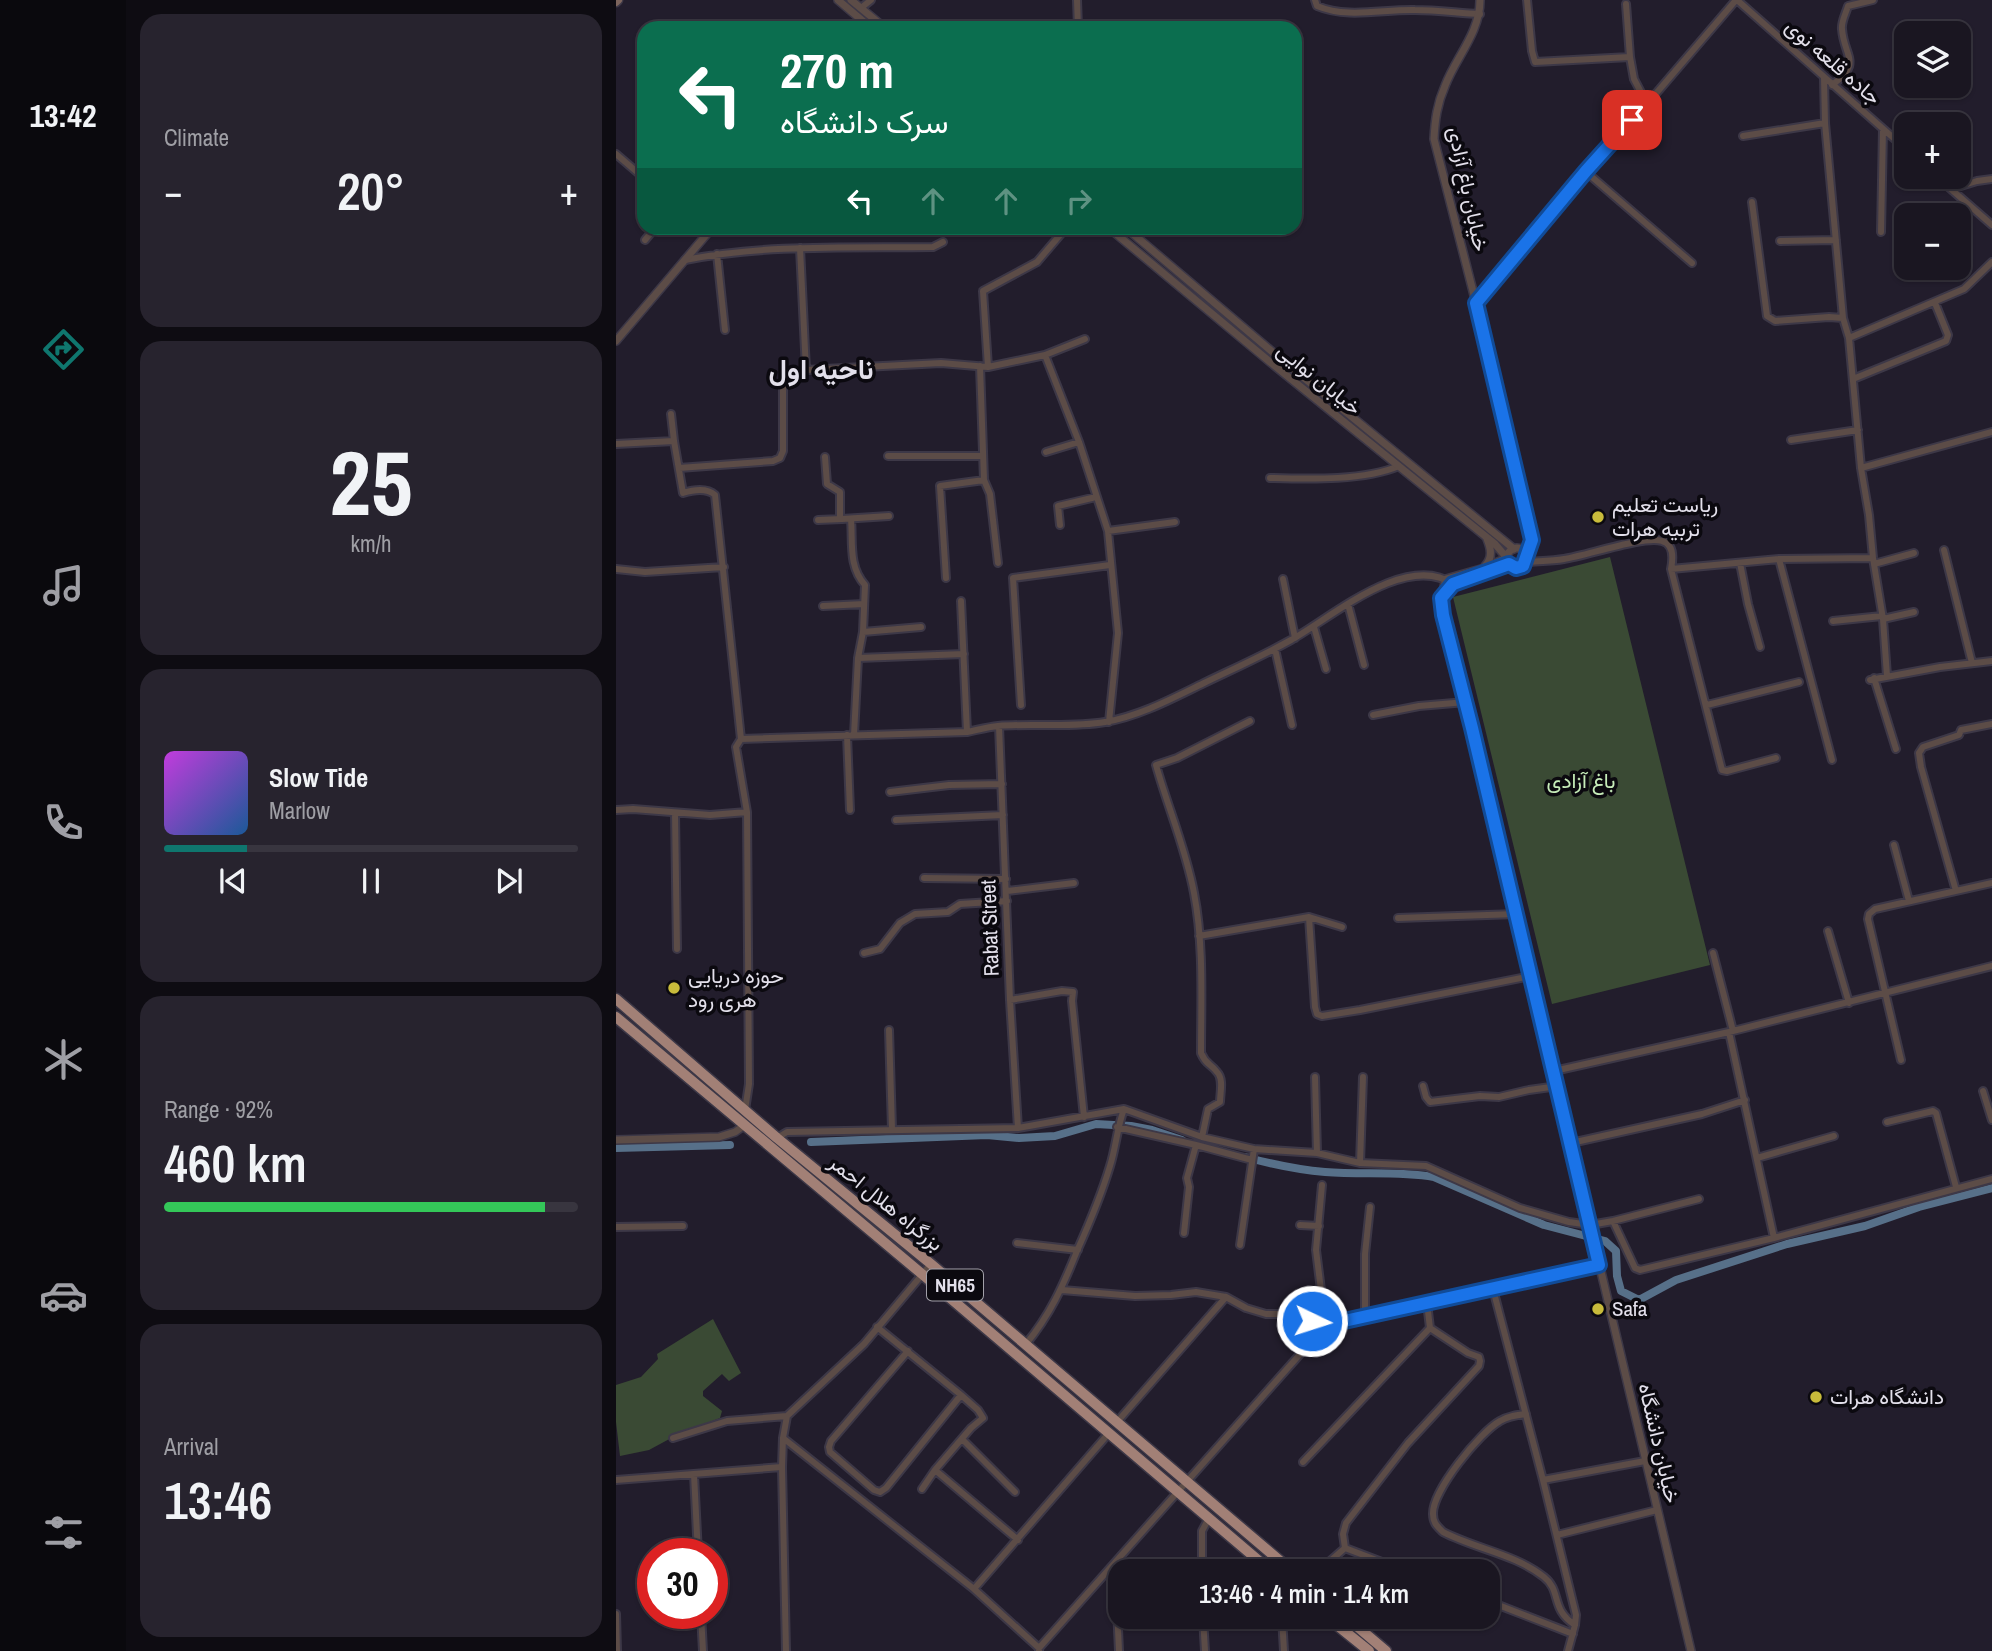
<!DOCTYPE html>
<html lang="en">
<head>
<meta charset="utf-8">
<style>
  body { margin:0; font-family:"Archivo Narrow",Vazirmatn,sans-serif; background:#27232e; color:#f1f3f6; height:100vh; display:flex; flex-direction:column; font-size:26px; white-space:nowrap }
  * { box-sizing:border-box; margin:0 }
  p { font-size:23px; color:#9f9fa5 }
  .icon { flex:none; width:38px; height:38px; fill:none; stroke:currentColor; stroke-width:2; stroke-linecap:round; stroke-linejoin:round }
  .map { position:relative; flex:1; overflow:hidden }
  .details { display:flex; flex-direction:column; gap:14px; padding:14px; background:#0e0c12; width:490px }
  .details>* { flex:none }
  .top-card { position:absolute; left:21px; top:21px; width:665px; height:214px; border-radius:21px; box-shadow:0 2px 5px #0004,0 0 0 2px #38353f; background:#0b6e4f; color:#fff; overflow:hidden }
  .tools { position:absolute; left:1278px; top:21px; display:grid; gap:14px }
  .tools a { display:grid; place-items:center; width:77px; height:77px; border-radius:14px; background:#1a1621; box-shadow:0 2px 5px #0004,0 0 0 2px #38353f; font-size:35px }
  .speed { position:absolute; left:21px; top:1538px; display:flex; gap:14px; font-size:35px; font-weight:700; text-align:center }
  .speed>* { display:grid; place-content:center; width:91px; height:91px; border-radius:50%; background:#1a1621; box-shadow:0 2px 5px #0004,0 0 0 2px #38353f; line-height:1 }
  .speed .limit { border:10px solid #d22; background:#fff; color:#111 }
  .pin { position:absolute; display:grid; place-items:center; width:60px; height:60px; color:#fff; margin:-30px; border-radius:14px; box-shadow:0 4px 10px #0006 }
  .me { position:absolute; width:77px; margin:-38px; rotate:94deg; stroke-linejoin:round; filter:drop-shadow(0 0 5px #0008) }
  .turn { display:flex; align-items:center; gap:24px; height:147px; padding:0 28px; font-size:32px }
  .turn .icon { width:91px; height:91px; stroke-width:2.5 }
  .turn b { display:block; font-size:49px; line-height:60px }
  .lanes { display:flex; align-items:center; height:66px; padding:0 28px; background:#0003; justify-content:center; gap:35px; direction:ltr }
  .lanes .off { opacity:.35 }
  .big { font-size:52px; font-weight:600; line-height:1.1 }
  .details .widget { flex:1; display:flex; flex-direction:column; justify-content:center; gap:10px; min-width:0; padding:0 24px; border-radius:21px; background:#27232e }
  .details .dial { align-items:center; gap:0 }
  .dial b { font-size:91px; line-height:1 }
  .song { display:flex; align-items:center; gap:21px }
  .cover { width:84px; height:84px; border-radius:10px; background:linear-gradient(135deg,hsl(290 70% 55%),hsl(210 70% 35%)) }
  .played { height:7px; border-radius:4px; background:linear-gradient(90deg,#0f766e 20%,#38353f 20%) }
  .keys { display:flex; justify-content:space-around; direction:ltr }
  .heat { display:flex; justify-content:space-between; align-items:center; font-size:38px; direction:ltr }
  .charge { height:10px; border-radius:5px; background:linear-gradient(90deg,#34c759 92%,#38353f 0) }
  .trip { position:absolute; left:492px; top:1559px; width:392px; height:70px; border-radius:21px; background:#1a1621; box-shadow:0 2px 5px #0004,0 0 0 2px #38353f; font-weight:600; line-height:70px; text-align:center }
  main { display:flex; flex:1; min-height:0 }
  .tabs { display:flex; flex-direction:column; width:126px; justify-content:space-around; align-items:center; background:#0a090d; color:#9f9fa5 }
  .tabs .icon { width:49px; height:49px }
  .tabs .current { color:#0f766e }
  .tabs b { font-size:32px; color:#f1f3f6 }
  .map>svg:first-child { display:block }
</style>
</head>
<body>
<main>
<nav class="tabs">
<b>13:42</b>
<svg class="icon current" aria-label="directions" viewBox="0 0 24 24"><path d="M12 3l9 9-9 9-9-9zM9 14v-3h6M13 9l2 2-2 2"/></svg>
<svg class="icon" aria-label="music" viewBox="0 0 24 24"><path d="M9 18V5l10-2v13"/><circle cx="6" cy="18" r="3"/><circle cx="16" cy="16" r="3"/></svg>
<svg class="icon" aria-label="phone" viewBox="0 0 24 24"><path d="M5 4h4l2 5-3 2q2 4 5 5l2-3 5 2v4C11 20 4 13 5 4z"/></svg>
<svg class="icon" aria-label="climate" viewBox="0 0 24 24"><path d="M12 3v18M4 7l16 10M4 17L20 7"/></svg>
<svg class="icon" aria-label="car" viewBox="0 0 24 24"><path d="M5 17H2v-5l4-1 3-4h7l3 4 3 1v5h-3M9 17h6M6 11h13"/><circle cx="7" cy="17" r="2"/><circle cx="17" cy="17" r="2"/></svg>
<svg class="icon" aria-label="filters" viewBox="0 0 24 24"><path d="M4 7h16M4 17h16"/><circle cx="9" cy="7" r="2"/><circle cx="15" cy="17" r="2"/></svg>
</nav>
<section class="details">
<div class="widget"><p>Climate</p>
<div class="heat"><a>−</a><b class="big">20°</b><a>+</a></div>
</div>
<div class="widget dial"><b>25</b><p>km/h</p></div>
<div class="widget">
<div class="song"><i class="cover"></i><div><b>Slow Tide</b><p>Marlow</p></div></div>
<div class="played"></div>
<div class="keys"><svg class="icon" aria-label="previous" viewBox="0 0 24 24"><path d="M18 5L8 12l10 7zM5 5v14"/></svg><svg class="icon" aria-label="pause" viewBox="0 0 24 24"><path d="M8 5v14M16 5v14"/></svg><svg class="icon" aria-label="next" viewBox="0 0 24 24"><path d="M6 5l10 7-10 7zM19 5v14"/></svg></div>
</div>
<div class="widget"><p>Range · 92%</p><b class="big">460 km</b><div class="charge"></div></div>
<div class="widget"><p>Arrival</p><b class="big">13:46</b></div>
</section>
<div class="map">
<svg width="1376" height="1651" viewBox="0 0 1376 1651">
  <rect width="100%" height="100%" fill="#221d2c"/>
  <path fill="#3a4a34" d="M994,557L1094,965L936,1004L837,597Z
    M97,1319L125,1373L113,1381L106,1374L87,1391V1396L106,1411L104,1418L57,1437L33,1450L4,1456L0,1422V1385L25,1377L42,1359L41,1354Z"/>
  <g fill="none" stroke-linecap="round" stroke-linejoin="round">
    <path stroke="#577089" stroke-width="8" d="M195,1142L371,1135L403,1138L439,1136L480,1124L515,1126L536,1130L566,1140
      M0,1148L114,1145
      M629,1157C655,1164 683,1170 709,1172C746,1175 782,1171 818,1177L928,1225L989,1241L1000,1251L1001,1276L1005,1291L1023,1300L1060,1280L1171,1244L1249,1226L1303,1207L1376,1188"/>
    <g stroke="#3d3847" stroke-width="10">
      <path id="minor" d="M461,0L462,28
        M699,0L701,6C732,19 767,9 799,10C820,10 843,13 864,14
        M911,0L916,51L919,62L1014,57
        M1121,0L1290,149
        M1010,4L1014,57L1018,79L1031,104
        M245,8L255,0
        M1208,78L1209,123L1227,318L1233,338L1245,468L1253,515L1257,558L1267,619L1271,676
        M1216,85C1247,63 1228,57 1226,29C1225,22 1230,13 1232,6L1257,0
        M1127,136L1209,123
        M0,154L28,178
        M969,171L1076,263
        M1321,177L1376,225
        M1335,189L1361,181L1376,179
        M1136,202L1151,316L1159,321L1213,317L1227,318
        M450,228L421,262L367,291L372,367L429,355L463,442L492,531L502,633L493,722
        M1265,232L1267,129
        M29,240L39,228
        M1164,241L1220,240
        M184,248L190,370L325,363L372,367
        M101,254L109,330
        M69,260C150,244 235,248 317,247L327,242
        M860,303L969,171L1031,104L1120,0
        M1233,338L1348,289L1376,262
        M429,355L469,339
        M364,366L368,480L374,494L382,563
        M1237,379L1330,341L1332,335L1319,303
        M55,414L58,441L67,493C77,490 91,488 99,495L125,739L120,747L131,812L133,1084L129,1110
        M1175,440L1242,430
        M0,444L58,441
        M430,452L463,442
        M272,456H367
        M209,457L211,484L224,492V517L226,519L273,516
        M63,468L157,461L164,458L167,451V386
        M1245,468L1376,432
        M654,478C692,479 748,481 783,466
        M235,519C237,542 232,566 249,585L247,632L242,658L238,735
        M202,520L226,519
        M444,525L442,506L480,497
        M492,531L559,522
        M1328,550L1356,663
        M1163,559L1216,760
        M910,562C923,561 936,561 948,559C970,556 1029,535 1046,541C1058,544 1057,559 1055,569L1163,559L1257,558
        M1124,563L1132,604L1144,647
        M1258,564L1298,553
        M0,569L29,572L108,567
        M1055,569L1106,770L1111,771L1160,758
        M330,578L324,486L368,480
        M667,579L679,638
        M345,601L351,732
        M732,604L748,665
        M207,606L248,604
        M1267,619L1298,612
        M1217,621L1266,616
        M698,627L710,669
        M247,632L305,627
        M659,649L676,725
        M242,658L348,654
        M1258,678L1280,749
        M1254,680L1324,667L1376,661
        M405,705L397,578L494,565
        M1091,705L1183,682
        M757,715L803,706L850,702
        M383,726L394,1000L402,1128
        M231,735L234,810
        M125,739L351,732C361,730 372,727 382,726C418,723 454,728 489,722C524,716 557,698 588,683C617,669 646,656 675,640C716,617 790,552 837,584
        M274,792L333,785L386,784
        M0,810L17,809L94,815L131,812
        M59,813L61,949
        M280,820L387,815
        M1278,845L1293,901
        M308,878L390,879
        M391,891L458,883
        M1340,891L1305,767L1303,753L1307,747L1343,735L1345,730L1376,724
        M693,917L699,1007L701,1014L706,1016L744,1010L915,976
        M782,918L901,914
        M1212,931L1233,1003
        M583,936L693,917L726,927
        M248,953L264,949L284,923L299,914L332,912L344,904L391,901
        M1097,953L1117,1031
        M394,1000L446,991L457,992L456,1001L468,1117
        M273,1030L276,1129
        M1113,1032L1158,1238
        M1285,1060L1252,919L1253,914L1259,909L1376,883
        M938,1071L1113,1032L1376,966
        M699,1077L701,1153
        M807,1086L810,1097L814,1102L864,1096L883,1097L913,1090L942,1086
        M1367,1091L1376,1120
        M1271,1122L1317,1111L1320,1113L1340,1187
        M501,1127L580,1145L636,1160
        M586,1137L592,1109L604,1102C604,1093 608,1079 601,1072C594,1063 590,1065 585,1053C585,1000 588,945 578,893C570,849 552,808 540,765L561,758L634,721
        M161,1138L171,1132L402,1128L508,1109L586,1137L638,1149L701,1153L744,1163L810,1166L904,1208L953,1222L974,1225L997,1221L1083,1199
        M955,1143L1086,1114L1129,1100
        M1141,1158L1218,1136
        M744,1163L747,1077
        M706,1185L700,1250L705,1290L703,1307L710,1325
        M997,1221L1019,1268L1024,1270L1158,1238L1376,1179
        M684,1225L703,1226
        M0,1227L67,1226
        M568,1233L573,1187L571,1178L580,1145
        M401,1243L462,1250
        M624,1245L638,1149
        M877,1289L927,1480L960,1615L959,1625L952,1651
        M446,1290L519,1296L555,1295L580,1292L610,1297L630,1308L650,1314H672L696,1321L702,1334
        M749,1316V1254L754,1207
        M261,1327L345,1395L362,1410L367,1418L355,1428L319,1470L306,1489
        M410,1344C434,1315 447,1286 461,1251C474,1222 485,1196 494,1166C500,1147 501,1128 508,1109
        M292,1351L215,1441L213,1447L214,1452L258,1490L264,1492L270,1488L345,1395
        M910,1414C901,1415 892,1416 884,1421C864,1432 816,1491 817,1514C817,1523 821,1526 827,1532C860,1549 899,1554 928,1577C946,1591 934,1609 959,1625
        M501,1422L610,1297
        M57,1438L111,1421L171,1416
        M167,1438L358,1589L423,1648
        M346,1439L399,1492
        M687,1462L814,1328L811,1303
        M319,1470L402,1540
        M78,1474L82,1554
        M0,1480L166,1467
        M927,1480L1029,1461
        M941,1535L1041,1510
        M729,1548L727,1534L730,1523L792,1443L863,1366L864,1361L863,1357L852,1353L814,1328
        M729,1548L792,1572
        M713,1562L720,1572
        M499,1563L503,1651
        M586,1572V1531L593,1518
        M685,1572L691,1567L713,1562L729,1548
        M358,1589L493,1433
        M872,1601L957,1634
        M0,1614L1,1651
        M85,1614L87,1651
        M587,1617L589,1651
        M666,1617L668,1651
        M170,1651L166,1467L167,1438L171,1416L248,1344L315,1264
        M423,1651V1648L710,1325L983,1265"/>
    </g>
    <g stroke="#3d3847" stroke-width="10">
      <path id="tertiary" d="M222,0L255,28
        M235,0L269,28
        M864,0C864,33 840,57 829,86C821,104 819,120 818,139L860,303L916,540L910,555
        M493,228L654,362L879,544L891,558L865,569L830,579L825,598L827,615L850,702L1075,1651
        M510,228L660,355L898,549
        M0,341L96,228
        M891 558a10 10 0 1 1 20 0a10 10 0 1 1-20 0Z
        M869,566C877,557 875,549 871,539
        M828,595L837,584L873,572L893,564
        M0,1140L103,1137L119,1132L129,1125"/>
    </g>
    <g stroke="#3d3847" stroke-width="11">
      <path id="secondary" d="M0,2L2,0"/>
    </g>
    <g stroke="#3d3847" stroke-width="13">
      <path id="trunk" d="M0,999L161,1138L315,1264L677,1572
        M0,1017L306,1274L656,1572
        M711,1617L753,1651
        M730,1617L770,1651"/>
    </g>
    <use href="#minor" stroke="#5c4c47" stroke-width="6"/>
    <use href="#tertiary" stroke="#5c4c47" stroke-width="7"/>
    <use href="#secondary" stroke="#7d655d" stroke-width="8"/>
    <use href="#trunk" stroke="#a28076" stroke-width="10"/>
  </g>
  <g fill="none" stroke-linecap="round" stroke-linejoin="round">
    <g stroke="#114b97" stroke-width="18">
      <path id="route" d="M696,1321L702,1334L710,1325L983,1265L856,728L827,615L825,598L837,584L893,564L900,568L907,566L916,540L860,303L970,171L1016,120"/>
    </g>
    <use href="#route" stroke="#1a73e8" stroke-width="12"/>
  </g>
  <g fill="#c8bb3b" stroke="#0b090f" stroke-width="2.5">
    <circle cx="982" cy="517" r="7"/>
    <circle cx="58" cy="988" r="7"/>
    <circle cx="982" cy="1309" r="7"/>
    <circle cx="1200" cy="1397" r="7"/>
  </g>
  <g text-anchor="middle" stroke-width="7" stroke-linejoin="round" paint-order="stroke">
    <rect fill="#0b090f" stroke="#a2a0a9" stroke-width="2" x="311" y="1269.5" width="56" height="31" rx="5"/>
    <g font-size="19" font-weight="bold" fill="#e3e0eb">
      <text x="339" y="1292">NH65</text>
    </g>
    <g font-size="21" fill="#e3e0eb" stroke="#0b090f">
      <text transform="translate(1217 62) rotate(41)" y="7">جاده قلعه نوی</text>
      <text transform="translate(852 189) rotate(78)" y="7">خیابان باغ آزادی</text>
      <text transform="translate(703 379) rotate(39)" y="7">خیابان نوایی</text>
      <text transform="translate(374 928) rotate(-92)" y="7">Rabat Street</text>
      <text transform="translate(270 1203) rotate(39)" y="7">بزرگراه هلال احمر</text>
      <text transform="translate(1043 1443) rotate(77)" y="7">خیابان دانشگاه</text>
    </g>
    <g font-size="21" fill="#e3e0eb" stroke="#0b090f" text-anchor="start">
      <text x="996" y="512">ریاست تعلیم<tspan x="996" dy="24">تربیه هرات</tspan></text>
      <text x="72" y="983">حوزه دریایی<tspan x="72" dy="24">هری رود</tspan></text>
      <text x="996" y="1316">Safa</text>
      <text x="1214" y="1404">دانشگاه هرات</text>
    </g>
    <g font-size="21" fill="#c6ecb9" stroke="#0b090f">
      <text x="965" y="788">باغ آزادی</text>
    </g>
    <g font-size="28" font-weight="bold" fill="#e3e0eb" stroke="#0b090f">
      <text x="205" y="379">ناحیه اول</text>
    </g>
  </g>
</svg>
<div class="tools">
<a><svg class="icon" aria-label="layers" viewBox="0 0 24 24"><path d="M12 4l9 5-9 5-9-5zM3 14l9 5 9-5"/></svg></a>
<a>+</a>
<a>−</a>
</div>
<div class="speed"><div class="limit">30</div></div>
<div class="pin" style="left:1016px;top:120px;background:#d93025"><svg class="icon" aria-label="arrive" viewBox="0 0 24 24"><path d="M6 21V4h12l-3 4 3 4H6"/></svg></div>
<svg class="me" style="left:696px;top:1321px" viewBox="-20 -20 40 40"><circle r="17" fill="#1a73e8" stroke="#fff" stroke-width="3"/><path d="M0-11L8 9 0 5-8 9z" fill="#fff"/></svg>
<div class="trip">13:46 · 4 min · 1.4 km</div>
<div class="top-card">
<div class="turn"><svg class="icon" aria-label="left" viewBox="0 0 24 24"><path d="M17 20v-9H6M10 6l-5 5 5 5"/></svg><div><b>270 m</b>سرک دانشگاه</div></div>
<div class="lanes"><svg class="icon" aria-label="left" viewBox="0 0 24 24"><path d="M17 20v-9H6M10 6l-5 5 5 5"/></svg><svg class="icon off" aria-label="ahead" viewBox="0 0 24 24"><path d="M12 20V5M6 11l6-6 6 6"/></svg><svg class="icon off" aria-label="ahead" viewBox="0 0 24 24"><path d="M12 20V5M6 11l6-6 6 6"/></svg><svg class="icon off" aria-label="right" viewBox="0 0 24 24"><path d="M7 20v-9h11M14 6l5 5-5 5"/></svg></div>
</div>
</div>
</main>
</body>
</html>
